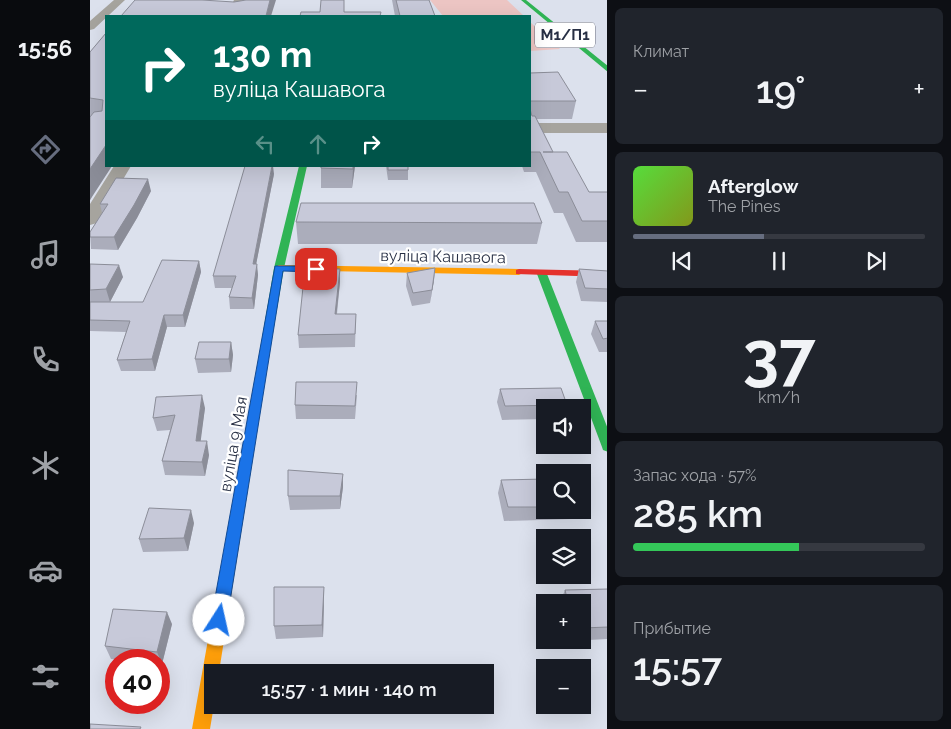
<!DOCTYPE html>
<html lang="ru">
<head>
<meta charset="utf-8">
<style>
  body { margin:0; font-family:Raleway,sans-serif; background:#20242c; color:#f1f3f6; height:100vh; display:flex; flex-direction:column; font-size:19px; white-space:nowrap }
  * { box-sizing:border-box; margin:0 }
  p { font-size:16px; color:#9ea1a6 }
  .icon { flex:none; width:28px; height:28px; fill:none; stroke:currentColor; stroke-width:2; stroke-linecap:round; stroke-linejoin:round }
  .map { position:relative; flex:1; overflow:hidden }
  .sheet { display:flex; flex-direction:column; gap:8px; padding:8px; background:#0d0f14; width:344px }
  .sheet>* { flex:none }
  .hud { position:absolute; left:15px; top:15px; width:426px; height:152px; border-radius:0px; box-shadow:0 5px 20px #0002; background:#00695c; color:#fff; overflow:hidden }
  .fabs { position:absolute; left:446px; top:399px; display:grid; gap:10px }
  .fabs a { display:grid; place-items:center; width:55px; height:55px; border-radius:0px; background:#171b24; box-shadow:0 5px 20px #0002; font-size:25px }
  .speed { position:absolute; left:15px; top:649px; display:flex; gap:10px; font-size:25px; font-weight:700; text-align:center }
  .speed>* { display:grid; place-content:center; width:65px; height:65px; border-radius:50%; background:#171b24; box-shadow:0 5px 20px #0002; line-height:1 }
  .speed .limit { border:8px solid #d22; background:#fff; color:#111 }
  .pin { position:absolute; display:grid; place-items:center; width:42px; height:42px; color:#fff; margin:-21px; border-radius:10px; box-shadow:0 2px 8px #0006 }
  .me { position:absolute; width:55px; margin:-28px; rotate:10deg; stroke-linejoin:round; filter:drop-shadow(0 0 4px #0008) }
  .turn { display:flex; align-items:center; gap:18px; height:105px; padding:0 25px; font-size:22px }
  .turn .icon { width:65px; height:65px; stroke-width:2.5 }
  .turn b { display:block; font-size:35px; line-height:42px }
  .lanes { display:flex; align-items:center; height:48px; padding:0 25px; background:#0003; justify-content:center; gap:25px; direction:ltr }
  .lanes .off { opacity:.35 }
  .big { font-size:38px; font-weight:600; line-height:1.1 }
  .sheet .card { flex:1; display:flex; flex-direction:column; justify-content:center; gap:8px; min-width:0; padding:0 18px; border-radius:8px; background:#20242c }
  .sheet .dial { align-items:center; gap:0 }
  .dial b { font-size:65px; line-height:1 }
  .song { display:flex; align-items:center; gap:15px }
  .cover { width:60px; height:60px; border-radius:8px; background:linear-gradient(135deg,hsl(110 70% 55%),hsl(70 70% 35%)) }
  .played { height:5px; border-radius:2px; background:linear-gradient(90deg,#666d7f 45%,#363941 45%) }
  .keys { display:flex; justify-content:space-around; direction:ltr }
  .heat { display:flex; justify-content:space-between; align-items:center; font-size:28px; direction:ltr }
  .charge { height:8px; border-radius:4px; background:linear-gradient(90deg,#34c759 57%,#363941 0) }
  .trip { position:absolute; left:114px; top:664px; width:290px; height:50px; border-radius:0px; background:#171b24; box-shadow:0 5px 20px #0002; font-weight:600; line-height:50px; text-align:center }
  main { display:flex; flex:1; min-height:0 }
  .dock { display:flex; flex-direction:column; width:90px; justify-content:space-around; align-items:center; background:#090b0e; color:#9ea1a6 }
  .dock .icon { width:35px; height:35px }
  .dock .selected { color:#666d7f }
  .dock b { font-size:22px; color:#f1f3f6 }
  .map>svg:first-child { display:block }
</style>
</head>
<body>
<main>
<nav class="dock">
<b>15:56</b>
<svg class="icon selected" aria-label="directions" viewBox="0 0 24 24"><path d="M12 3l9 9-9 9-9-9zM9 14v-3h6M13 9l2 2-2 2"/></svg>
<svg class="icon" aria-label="music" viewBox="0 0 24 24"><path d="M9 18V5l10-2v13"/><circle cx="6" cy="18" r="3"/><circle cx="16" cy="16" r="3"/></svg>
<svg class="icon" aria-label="phone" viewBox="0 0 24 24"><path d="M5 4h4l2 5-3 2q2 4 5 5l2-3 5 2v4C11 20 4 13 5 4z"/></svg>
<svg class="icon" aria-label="climate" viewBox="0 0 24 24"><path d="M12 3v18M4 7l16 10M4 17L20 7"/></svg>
<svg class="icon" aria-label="car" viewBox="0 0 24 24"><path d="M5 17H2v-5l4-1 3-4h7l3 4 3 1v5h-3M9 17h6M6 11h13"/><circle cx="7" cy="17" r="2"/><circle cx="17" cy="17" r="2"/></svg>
<svg class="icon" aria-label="filters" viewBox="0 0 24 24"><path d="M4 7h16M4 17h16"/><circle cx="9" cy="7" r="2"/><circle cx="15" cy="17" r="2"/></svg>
</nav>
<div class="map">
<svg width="518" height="729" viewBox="0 0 518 729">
  <rect width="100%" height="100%" fill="#dce1ed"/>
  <path fill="#edc6c4" d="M340,0H417L434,16H353Z
    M440,22L470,49L440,51Z"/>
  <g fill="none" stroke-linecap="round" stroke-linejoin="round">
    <path fill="#a6a49e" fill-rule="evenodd" d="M24,0H35L4,29L0,30V21Z
      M144,0H154L146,16H136Z
      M440,123H518V133H440Z
      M24,166H41L7,223L0,225V204Z"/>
    <path fill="#30b455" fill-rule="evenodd" d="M431,0H436L518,66V72Z
      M209,166H217L194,268L180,350L175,354L170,350L184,268Z
      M452,271L457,274L518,429V452L513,450L512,447L447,274Z"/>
    <path fill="#ff9f0a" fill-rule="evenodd" d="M189,265L429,269L434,272L429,275L186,270L184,268Z
      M175,346L180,350L129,672H122L124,705L120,729H102L170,350Z"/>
    <path fill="#e5322d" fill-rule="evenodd" d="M429,269L518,271V277L426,274V270Z"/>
  </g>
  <path fill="#abadbb" d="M302,0H339L345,16H305Z
    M16,33V166L0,200V52Z
    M440,73L486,101L482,119H446L463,152L499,192H518V242H486L473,213H464L446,172H434L432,166H440Z
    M265,166L262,188H231V168Z
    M296,166H318V180H298Z
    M184,174L166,264L168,275L164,309H140L139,297L142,288H125L123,276Z
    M61,191L47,218L28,250L1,249L0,232L12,213L10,204Z
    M206,222L452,223L447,244H208Z
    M109,261L111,272L95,327H77L65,371H31L27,360L36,332L0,331V264L33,277L20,302H53Z
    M489,269L518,271V302L491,301L486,282Z
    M317,273L344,280L340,303L322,306L316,286Z
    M250,282L247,314H266L265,347L209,348L208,335Z
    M505,321H518V352H509L501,334Z
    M141,342L143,355L141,372L108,373L105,359Z
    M410,389L477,405V408H455V419L412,420L407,402Z
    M267,395L265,419H206L205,405Z
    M115,408L110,441L119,455L115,476L75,475L72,461L80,430L67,431L63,418Z
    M253,474V487L250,509L200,510L198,496Z
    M455,479V510H485L482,519L414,521L408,493L411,480Z
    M104,523L98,551L53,552L49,539Z
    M234,587V600L233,637L186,639L184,626Z
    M518,589V639L481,641L480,640H492V602H470L475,590Z
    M82,624L72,664H69V660H34L21,659L15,646Z"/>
  <path fill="#8b8d98" d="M180,0H186L181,16H176Z
    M16,145V166H22L0,200V169Z
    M182,166H183L184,174L164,275L163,264Z
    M263,166H265L262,188L263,169Z
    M58,179L61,191L47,218L28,250L24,237Z
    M109,261L111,272L95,327L93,315Z
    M167,264L168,275L164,309L162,298Z
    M29,265L33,277L20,302L16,289Z
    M345,268L344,280L340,303L342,290Z
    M250,269V282L245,327V314Z
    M74,315L77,327L65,371L62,359Z
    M141,342L143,355L141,372L139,359Z
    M112,395L115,408L109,454L106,441Z
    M117,441L119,455L115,476L112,462Z
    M253,474V487L250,509V496Z
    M101,510L104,523L98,551L94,538Z
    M234,587V600L233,637L232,625Z
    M77,612L82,624L72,664L67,652Z"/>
  <path fill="#c7c9d9" stroke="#8b8d98" d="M45,0H112L144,2L156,0H180L176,16H31Z
    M231,0H254V12H291L290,16H210L211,12H230Z
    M306,0H339L345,16H310Z
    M16,33V145L0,169V117L4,112L12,111L13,100L0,98V52Z
    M468,72L486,101H440V73Z
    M440,109L442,116H445L463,152H453H477L499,192H518V221H492L478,192H469L450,152H440Z
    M155,166H182L163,264H167L162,298L139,297L146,276H123Z
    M231,166H263V169L231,168Z
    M298,166H318V170H298Z
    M26,178L58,179L44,205L24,237H0V232L18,204H10Z
    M211,203H444L452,223L206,222Z
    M72,260L109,261L93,315H74L62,359L27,360L40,321L0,320V302H53Z
    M0,264L29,265L16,289L0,290Z
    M215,268L250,269L245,314H266L265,334L208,335Z
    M345,268L342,290L323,293L317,273Z
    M489,269L518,271V289L495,288Z
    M505,321H518V338L513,339Z
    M109,342H141L139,359H105Z
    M206,382H267L265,406L205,405Z
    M471,388L477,405L415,406L410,389Z
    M112,395L106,441H117L112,462L72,461L85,415L63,418L66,397Z
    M198,470L253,474L250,496H198Z
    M455,479V507H418L411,480Z
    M59,508L101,510L94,538L49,539Z
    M184,587H234L232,625L184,626Z
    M518,589V627L492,628V602H478L475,590Z
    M23,609L77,612L67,652L15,646Z
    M0,724L51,727L50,729H0Z"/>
  <path fill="#1a73e8" stroke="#114b97" d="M185,266H226L231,269L226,272L193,271L137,620L135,625L129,628L124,625L121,620Z"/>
  <g text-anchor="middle" stroke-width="4.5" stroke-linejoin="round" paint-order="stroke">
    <rect fill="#fff" stroke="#686d7c" stroke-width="1" x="445" y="22.5" width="60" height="25" rx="4"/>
    <g font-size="15" font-weight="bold" fill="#272f44">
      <text x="475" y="40">М1/П1</text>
    </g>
    <g font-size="16" fill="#272f44" stroke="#fff">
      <text transform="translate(353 256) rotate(1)" y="6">вуліца Кашавога</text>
      <text transform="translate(143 444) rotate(-80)" y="6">вуліца 9 Мая</text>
    </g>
  </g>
</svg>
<div class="fabs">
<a><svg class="icon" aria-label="sound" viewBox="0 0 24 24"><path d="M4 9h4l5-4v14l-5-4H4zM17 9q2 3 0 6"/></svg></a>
<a><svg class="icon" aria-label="search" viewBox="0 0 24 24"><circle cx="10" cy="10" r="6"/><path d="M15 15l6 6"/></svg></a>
<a><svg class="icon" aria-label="layers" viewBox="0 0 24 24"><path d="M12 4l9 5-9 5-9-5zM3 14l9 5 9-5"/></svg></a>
<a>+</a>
<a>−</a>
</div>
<div class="speed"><div class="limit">40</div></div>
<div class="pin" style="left:226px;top:269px;background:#d93025"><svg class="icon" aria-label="arrive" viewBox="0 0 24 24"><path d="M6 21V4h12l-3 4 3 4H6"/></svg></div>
<svg class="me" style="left:129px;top:620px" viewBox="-20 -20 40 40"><circle r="19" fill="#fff"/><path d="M0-13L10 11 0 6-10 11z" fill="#1a73e8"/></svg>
<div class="trip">15:57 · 1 мин · 140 m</div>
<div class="hud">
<div class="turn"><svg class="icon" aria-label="right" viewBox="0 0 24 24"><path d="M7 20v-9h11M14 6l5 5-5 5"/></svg><div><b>130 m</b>вуліца Кашавога</div></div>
<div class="lanes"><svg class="icon off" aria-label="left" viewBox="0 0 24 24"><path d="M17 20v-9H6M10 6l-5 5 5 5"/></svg><svg class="icon off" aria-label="ahead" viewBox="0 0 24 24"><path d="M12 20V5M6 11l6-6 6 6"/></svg><svg class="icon" aria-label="right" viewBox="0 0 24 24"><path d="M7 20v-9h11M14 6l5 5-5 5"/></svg></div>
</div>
</div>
<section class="sheet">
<div class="card"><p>Климат</p>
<div class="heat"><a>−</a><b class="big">19°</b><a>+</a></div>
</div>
<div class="card">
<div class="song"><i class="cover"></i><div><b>Afterglow</b><p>The Pines</p></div></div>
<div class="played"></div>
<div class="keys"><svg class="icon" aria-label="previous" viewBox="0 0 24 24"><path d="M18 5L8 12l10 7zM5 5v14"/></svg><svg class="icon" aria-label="pause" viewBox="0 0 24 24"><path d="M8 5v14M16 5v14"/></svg><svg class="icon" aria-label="next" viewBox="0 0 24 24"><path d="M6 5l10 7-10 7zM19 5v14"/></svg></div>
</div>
<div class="card dial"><b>37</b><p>km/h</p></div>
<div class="card"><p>Запас хода · 57%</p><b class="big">285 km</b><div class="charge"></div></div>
<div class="card"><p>Прибытие</p><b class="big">15:57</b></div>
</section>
</main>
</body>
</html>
